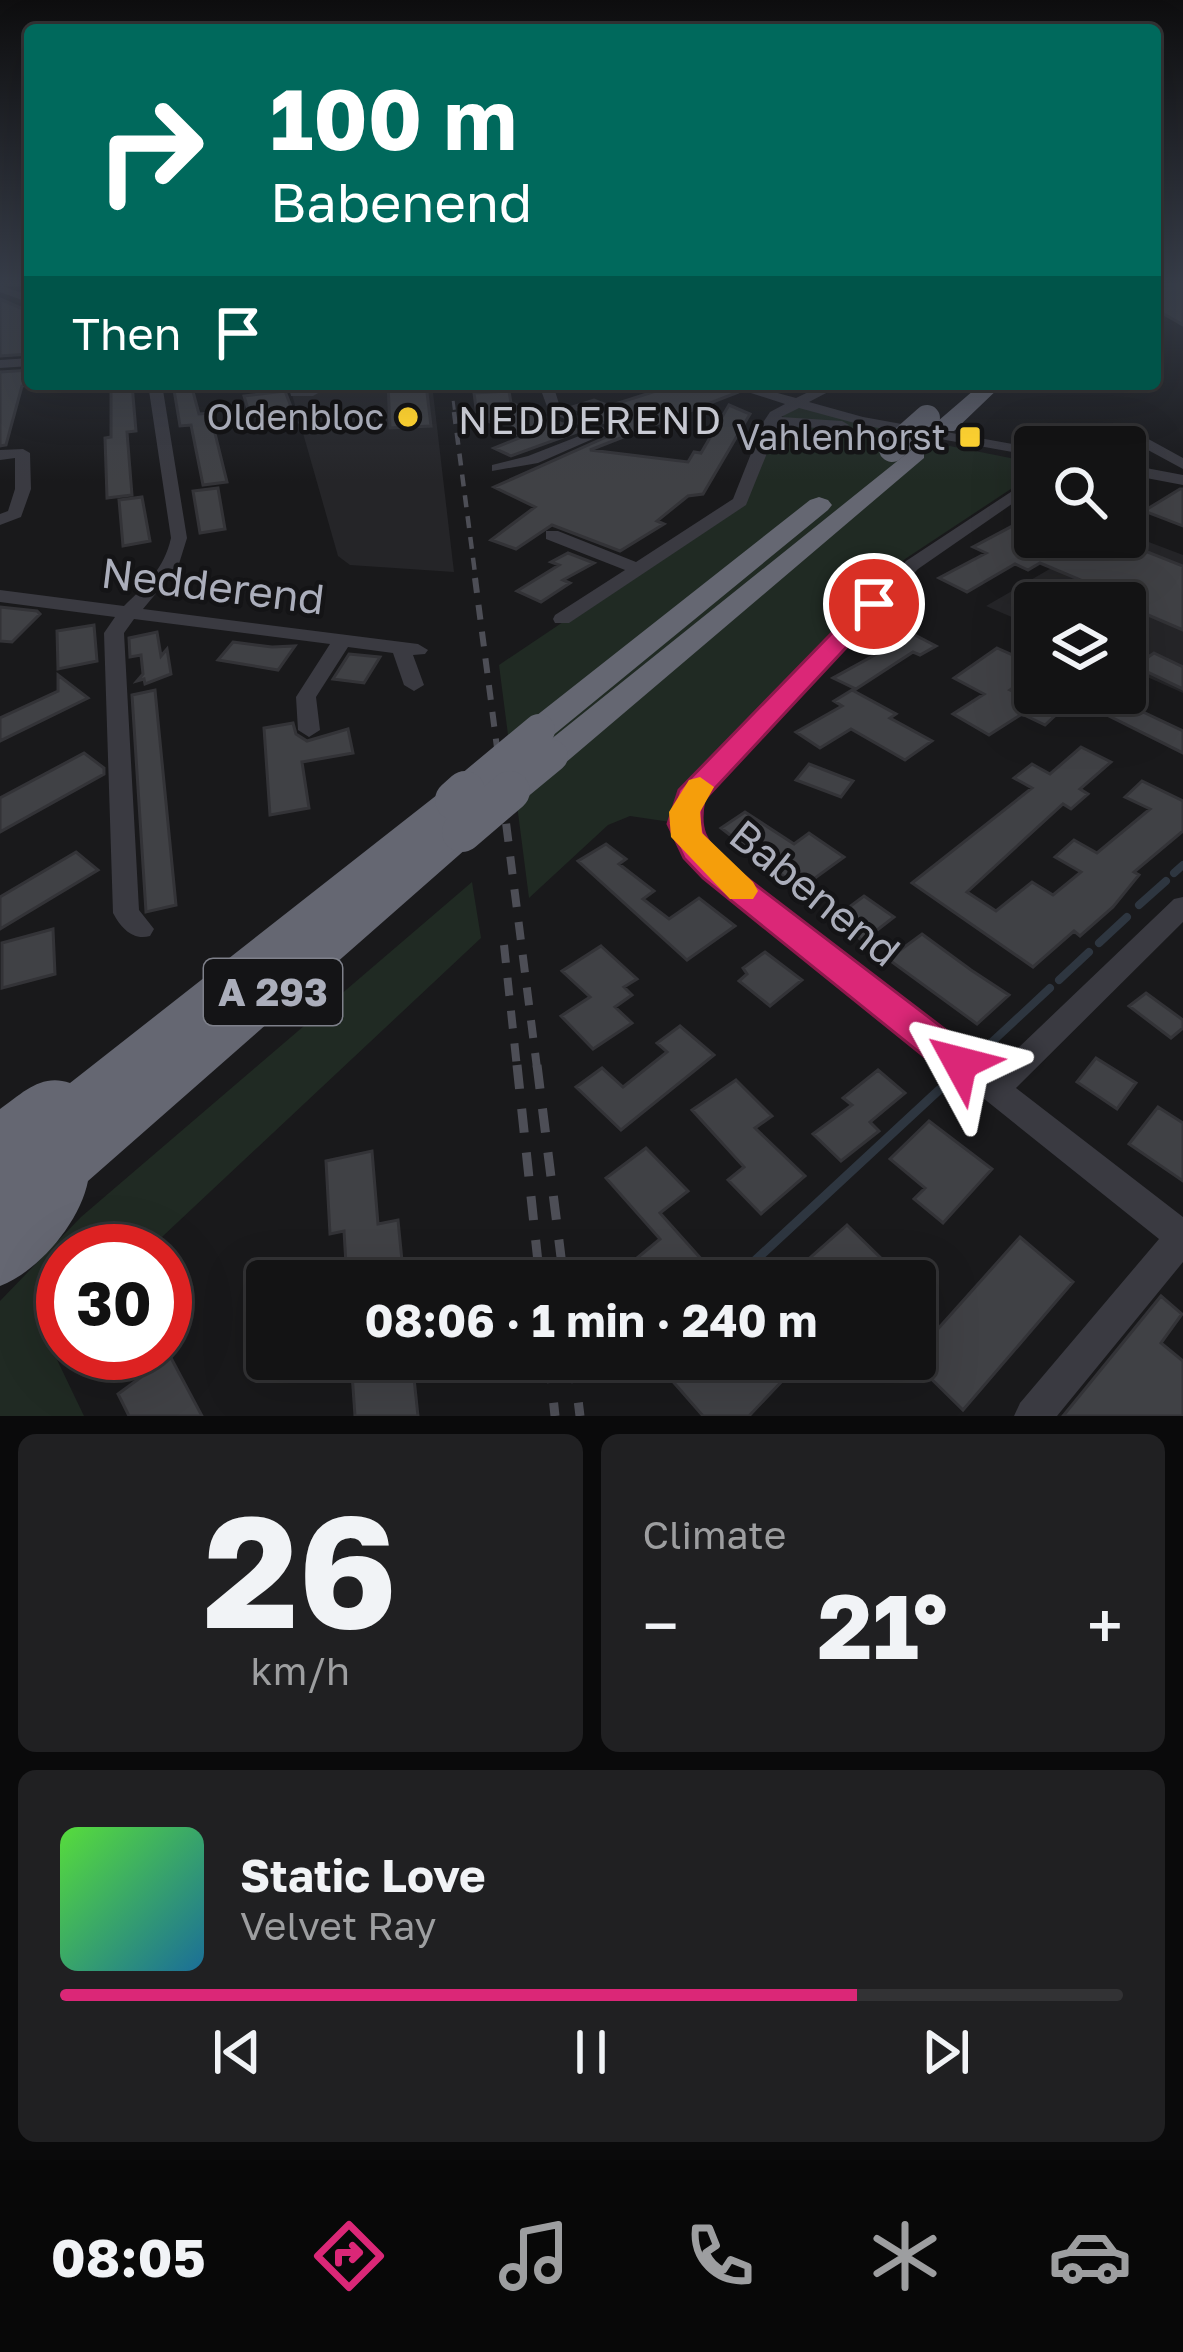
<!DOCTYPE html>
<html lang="en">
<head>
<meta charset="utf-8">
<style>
  body { margin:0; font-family:"Golos Text",sans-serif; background:#202022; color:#f1f3f6; height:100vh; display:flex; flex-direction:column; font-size:45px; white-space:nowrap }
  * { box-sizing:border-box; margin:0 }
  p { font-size:39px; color:#9d9ea0 }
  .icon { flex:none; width:66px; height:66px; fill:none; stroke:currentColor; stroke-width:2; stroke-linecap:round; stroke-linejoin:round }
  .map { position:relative; height:1416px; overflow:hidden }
  .details { display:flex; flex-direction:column; gap:18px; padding:18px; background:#0a0a0b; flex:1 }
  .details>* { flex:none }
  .guide { position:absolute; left:24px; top:24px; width:1137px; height:366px; border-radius:12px; box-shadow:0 12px 48px #0002,0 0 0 3px #323234; background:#00695c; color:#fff; overflow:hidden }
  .controls { position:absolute; left:1014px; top:426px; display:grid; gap:24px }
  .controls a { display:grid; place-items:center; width:132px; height:132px; border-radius:12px; background:#131314; box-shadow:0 12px 48px #0002,0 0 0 3px #323234; font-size:60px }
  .speed { position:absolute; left:36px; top:1224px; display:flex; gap:24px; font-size:60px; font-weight:700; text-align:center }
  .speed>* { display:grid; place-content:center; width:156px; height:156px; border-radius:50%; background:#131314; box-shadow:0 12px 48px #0002,0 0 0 3px #323234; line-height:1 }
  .speed .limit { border:18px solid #d22; background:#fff; color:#111 }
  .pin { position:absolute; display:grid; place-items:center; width:102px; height:102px; color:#fff; margin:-51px; border:6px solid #fff; border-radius:50%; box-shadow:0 3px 12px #0007 }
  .me { position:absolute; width:132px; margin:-66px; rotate:308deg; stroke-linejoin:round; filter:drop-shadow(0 0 9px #0008) }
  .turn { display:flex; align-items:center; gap:42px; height:252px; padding:0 48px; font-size:54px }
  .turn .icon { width:156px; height:156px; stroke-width:2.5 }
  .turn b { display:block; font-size:84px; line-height:102px }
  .then { display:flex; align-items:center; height:114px; padding:0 48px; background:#0003; gap:24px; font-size:45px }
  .big { font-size:90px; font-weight:700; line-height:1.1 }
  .details .widget { flex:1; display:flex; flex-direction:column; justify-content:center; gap:18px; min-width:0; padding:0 42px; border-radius:18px; background:#202022 }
  .details .dial { align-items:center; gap:0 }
  .dial b { font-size:156px; line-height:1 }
  .song { display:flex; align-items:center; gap:36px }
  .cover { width:144px; height:144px; border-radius:18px; background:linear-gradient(135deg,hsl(110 70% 55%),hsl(200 70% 35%)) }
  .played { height:12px; border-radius:6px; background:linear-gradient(90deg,#db2777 75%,#323234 75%) }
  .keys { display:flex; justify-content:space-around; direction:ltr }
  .heat { display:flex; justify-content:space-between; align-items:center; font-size:66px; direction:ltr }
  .details .tiles { flex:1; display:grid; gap:18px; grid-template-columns:1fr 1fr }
  .widget:last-child { grid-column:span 2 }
  .trip { position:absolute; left:246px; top:1260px; width:690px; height:120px; border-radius:12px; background:#131314; box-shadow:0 12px 48px #0002,0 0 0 3px #323234; font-weight:700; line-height:120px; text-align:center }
  .dock { display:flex; height:192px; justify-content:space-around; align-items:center; background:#080808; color:#9d9ea0 }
  .dock .icon { width:84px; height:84px }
  .dock .active { color:#db2777 }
  .dock b { font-size:54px; color:#f1f3f6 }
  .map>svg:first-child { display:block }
</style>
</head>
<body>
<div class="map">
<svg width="1183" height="1416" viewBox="0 0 1183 1416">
  <rect width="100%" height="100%" fill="#19191b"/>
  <path fill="#252528" d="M289,384H432L454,572L350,565L338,556Z
    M1125,533L1183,555V693L1125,667V603H1035V627L986,606L1105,537H1125Z"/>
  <path fill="#202a23" d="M790,403L902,429L894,435L1035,463V473L905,559L760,708L690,797L684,824L630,816L608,825L529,898L499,665L740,503Z
    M472,882L481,938L147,1251H63V1330L49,1343L84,1416H0V1301L81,1217Z"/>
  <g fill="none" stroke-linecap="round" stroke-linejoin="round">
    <path stroke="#2e3640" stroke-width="8" d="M1174,873L1183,865
      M1139,905L1166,881
      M1099,943L1127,917
      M1059,980L1089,952
      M979,1054L1050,988"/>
    <path stroke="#2e3640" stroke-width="9" d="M733,1281L939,1090
      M637,1369L648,1359"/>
  </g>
  <path fill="#404145" stroke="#333337" stroke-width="3" d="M1183,284V325L1155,309V286Z
    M0,299L30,312V354L0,356Z
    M30,370V385L22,386L6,445L0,446V372Z
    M111,384H132L136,431L127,432L132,495L107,498L105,438L111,437Z
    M173,384H191L199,414L210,413L227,482L203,485L191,425L180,426Z
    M388,384H426L431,426L390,428Z
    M678,384H719L736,393L590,450L688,462L694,452L701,453L729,405L750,414L703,494L688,496L657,521L664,524L620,551L552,525L516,549L491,540L535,507L494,487L615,433L613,427L572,407L594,400L609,406Z
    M285,391L297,422L260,427L256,415L250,416L244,396Z
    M509,391L511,403L580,431L511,456L494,448L522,437L477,416L474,393Z
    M218,488L225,529L200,533L193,491Z
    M1183,489V526L1144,511L1180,489Z
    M142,497L150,541L123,546L119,500Z
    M1035,514V537H1110L1183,566V630L1134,609L1140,605L1040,563L1028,570L1015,564L967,592L939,578L986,553L973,547Z
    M568,553L594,563L563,580L570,583L541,602L517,591L559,565L551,562Z
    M0,607L37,611L40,614L12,642L0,641Z
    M94,625L97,661L58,669L57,631Z
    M157,632L161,656L167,649L171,674L145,684L144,679L137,681L143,674L141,655L130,657L129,638Z
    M913,634L936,646L920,655L913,652L856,689L833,678Z
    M233,642L272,647L295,646L278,670L218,660Z
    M997,648L1035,665V672L1010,690L1059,712L1045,725L1022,714L989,735L953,714L984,694L954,678Z
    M1154,653L1183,667V689L1135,666Z
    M349,654L380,657L364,683L333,679Z
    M58,675L88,698L0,741V718L58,691Z
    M155,690L176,905L146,912L132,695Z
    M852,690L896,714L890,718L932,741L905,760L851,729L820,748L796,732L842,706L834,701Z
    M1105,694L1183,731V753L1089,706Z
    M293,723L296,734L307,741L348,729L353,753L302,762L309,808L270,815L264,728Z
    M1081,747L1111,762L1080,789L1088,794L1071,809L1063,804L967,892L996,911L1032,882L1053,895L1081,872L1055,857L1074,840L1097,853L1150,809L1125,797L1142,781L1183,801V831L1134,872L1139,875L1113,907L1080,936L1074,931L1033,967L912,883L1032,788L1014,778L1032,764L1050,774Z
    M84,753L104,768V774L0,832V798Z
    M809,764L853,781L841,797L796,780Z
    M745,812L794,844L809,833L844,857L800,889L721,828Z
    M606,844L626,859L619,864L654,891L643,899L669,919L699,898L735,926L687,960L578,861Z
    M76,852L98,870L0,929V897Z
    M864,896L894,917L863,941L833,919Z
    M53,929L55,974L2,988V943Z
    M922,934L971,970L1009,995L977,1024L888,959Z
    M601,946L637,979L624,987L632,995L615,1007L632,1023L593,1049L561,1016L590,997L562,971Z
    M765,952L802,980L770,1006L739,981L747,974L743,968Z
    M1146,993L1183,1020V1028L1171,1038L1129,1006Z
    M680,1026L714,1055L621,1130L576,1087L602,1068L623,1087L667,1052L657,1043Z
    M1096,1058L1136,1083L1117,1109L1077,1082Z
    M878,1070L905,1093L870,1122L879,1131L841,1161L813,1134L852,1105L843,1098Z
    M736,1080L772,1116L755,1128L805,1176L761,1214L728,1180L744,1167L692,1110Z
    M1158,1107L1183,1123V1181L1129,1144Z
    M929,1121L992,1169L943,1223L914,1199L925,1188L890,1159Z
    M646,1148L688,1191L660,1213L711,1270L699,1281H636L625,1268L660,1239L606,1178Z
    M372,1151L378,1224L398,1220L404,1281H347L344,1231L330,1234L326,1161Z
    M847,1225L887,1264L870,1281H805L795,1271Z
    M1020,1237L1073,1282L963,1410L911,1359Z
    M1161,1296L1182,1314L1161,1343L1183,1361V1416H1063Z
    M170,1356L202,1416H129L118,1394Z
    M351,1359H412L418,1416H355Z
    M672,1359H803L749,1416H703L662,1369Z"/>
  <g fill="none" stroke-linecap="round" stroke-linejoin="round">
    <path fill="#3a3a41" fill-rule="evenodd" d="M0,285L30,296V303L0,292Z
      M30,358V366L0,368V360Z
      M148,384H162L187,538L178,567L143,609L418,644L428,650L425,654L413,655L424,685L414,691L404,685L393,653L348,647L316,697L320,730L309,737L298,730L296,697L330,644L134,619L124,633L139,910L154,929L150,936C133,941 121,928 113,913L104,633L115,617L0,602V590L124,606C146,585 164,569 171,538Z
      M288,384H302V389L313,388L320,392L313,396H291Z
      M533,384H548L555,391L560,407L611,431L538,463L492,471V465L528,456L592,431L549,412L542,393Z
      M723,384H745L796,398L825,384L832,388L830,391L809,402L863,417L1035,448V456L862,425L799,408L781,417L842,421L849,425L842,429L778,426L746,505L569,623H555L553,619L555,615L625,570L546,539V531H558L636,562L733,499L764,421L770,412L785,404Z
      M1107,428L1132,430L1183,458V469L1124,437H1118L1124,447H1110L1100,432Z
      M23,449L30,453L31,489L21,517L0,525V514L8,511L15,489V458L0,460V450Z
      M1125,464L1183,475V485L1125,474Z
      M1035,476V488L918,569L701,800C693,829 703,844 724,864L994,1071L1174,899L1183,897V922L1016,1088L1183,1217V1262L1057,1416H1014L1020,1403L1159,1239L706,876C681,851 665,826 682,792L906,561Z"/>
    <path fill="#656772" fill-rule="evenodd" d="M981,384H1003L954,431H938V421Z
      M916,446L924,448V458L564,764H540L535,756L540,748Z
      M819,497L828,500L832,505L828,510L551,737H527L522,730L527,723L810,500Z
      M455,788L468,791L473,800L452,822L475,823L481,832L475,841L88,1181C80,1222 39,1271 0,1286V1109C23,1093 41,1073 70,1083L442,791Z"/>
    <path stroke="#4d4e56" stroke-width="3" stroke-dasharray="9 8" stroke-linecap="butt" d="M451,384L455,415"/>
    <path stroke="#4d4e56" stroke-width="4.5" stroke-dasharray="12 9" stroke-linecap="butt" d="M454,412L476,581"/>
    <path stroke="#4d4e56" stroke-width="6" stroke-dasharray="15 12" stroke-linecap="butt" d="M475,578L503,794"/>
    <path stroke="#4d4e56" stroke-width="8" stroke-dasharray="18 15" stroke-linecap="butt" d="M502,791L537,1068
      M504,945L517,1068"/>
    <path stroke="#4d4e56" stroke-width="9" stroke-dasharray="24 20" stroke-linecap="butt" d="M517,1065L540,1281
      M537,1065L564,1281
      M549,1359L555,1416
      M573,1359L580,1416"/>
    <path stroke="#656772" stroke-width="26" d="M892,449L927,418"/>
    <path stroke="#656772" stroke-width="32" d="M462,794L539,730
      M506,794L552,756"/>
    <path stroke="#656772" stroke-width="40" d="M455,800L465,791
      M462,832L510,791"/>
  </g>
  <linearGradient id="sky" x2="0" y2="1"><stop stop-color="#0e0e0f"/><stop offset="0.59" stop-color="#383e4a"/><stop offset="1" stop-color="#383e4a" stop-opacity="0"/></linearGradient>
  <rect width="1183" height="481" fill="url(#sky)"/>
  <path fill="#db2777" stroke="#8e194d" stroke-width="3" d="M874,597L886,604L882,609L704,800C698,829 705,841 726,862L973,1051L979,1063L973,1074L960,1079L946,1074L703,878L684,858L668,824L679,790L865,599Z"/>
  <path fill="#f59e0b" d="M700,777L714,787L700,812L702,833L753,882L758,891L753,899H730L671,837L669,812L689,780Z"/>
  <g fill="#fbd031" stroke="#141416" stroke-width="4.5">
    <circle cx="408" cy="417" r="12"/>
    <rect x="958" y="425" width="24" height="24" rx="6"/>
  </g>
  <g text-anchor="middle" stroke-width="9" stroke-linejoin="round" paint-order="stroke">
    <g font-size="36" fill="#abaebb" stroke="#141416" text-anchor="end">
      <text x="384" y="430">Oldenbloc</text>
      <text x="946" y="450">Vahlenhorst</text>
    </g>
    <g font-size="39" letter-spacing="3" fill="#ccced7" stroke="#141416">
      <text x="591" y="434">NEDDEREND</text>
    </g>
    <rect fill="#141416" stroke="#7e808a" stroke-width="3" x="204" y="959" width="138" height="66" rx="9"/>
    <g font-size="39" font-weight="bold" fill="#abaebb">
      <text x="273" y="1006">A 293</text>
    </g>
    <g font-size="42" fill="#abaebb" stroke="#141416">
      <text transform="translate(213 586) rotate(7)" y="15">Nedderend</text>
      <text transform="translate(815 893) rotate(39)" y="15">Babenend</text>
    </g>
  </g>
</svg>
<div class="controls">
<a><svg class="icon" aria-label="search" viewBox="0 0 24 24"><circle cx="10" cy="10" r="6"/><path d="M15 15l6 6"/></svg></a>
<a><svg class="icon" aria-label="layers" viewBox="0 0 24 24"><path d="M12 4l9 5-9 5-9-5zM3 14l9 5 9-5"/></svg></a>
</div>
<div class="speed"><div class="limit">30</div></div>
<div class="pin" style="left:874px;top:604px;background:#d93025"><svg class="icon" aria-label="arrive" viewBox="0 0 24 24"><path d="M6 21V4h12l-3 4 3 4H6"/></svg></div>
<svg class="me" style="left:960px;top:1063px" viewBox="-20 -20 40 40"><path d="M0-17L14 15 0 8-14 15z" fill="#db2777" stroke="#fff" stroke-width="4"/></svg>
<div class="trip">08:06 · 1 min · 240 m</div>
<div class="guide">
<div class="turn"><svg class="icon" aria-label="right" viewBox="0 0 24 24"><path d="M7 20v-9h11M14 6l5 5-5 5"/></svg><div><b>100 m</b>Babenend</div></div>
<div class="then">Then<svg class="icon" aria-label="arrive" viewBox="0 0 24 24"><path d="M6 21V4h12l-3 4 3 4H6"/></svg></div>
</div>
</div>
<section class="details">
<div class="tiles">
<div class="widget dial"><b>26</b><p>km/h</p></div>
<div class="widget"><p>Climate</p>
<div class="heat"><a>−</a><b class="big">21°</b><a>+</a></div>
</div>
<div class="widget">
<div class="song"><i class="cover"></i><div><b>Static Love</b><p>Velvet Ray</p></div></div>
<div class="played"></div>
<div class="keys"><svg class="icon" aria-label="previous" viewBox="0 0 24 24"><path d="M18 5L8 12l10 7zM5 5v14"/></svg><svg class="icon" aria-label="pause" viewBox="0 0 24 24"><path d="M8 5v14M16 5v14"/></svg><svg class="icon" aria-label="next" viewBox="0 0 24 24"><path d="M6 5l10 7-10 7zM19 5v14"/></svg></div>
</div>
</div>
</section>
<nav class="dock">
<b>08:05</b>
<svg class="icon active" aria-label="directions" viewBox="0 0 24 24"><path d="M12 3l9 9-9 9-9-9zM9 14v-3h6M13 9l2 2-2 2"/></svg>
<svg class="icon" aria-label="music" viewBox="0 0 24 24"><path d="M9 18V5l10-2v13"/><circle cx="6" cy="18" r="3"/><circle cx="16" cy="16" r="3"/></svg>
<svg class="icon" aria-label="phone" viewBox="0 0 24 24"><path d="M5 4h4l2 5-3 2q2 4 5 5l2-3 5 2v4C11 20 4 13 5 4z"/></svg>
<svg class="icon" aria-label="climate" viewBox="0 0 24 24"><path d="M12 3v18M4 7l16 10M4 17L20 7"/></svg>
<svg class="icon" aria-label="car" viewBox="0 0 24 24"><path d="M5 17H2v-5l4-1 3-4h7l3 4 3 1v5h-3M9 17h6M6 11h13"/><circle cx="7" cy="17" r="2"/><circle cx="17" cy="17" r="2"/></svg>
</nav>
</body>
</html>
